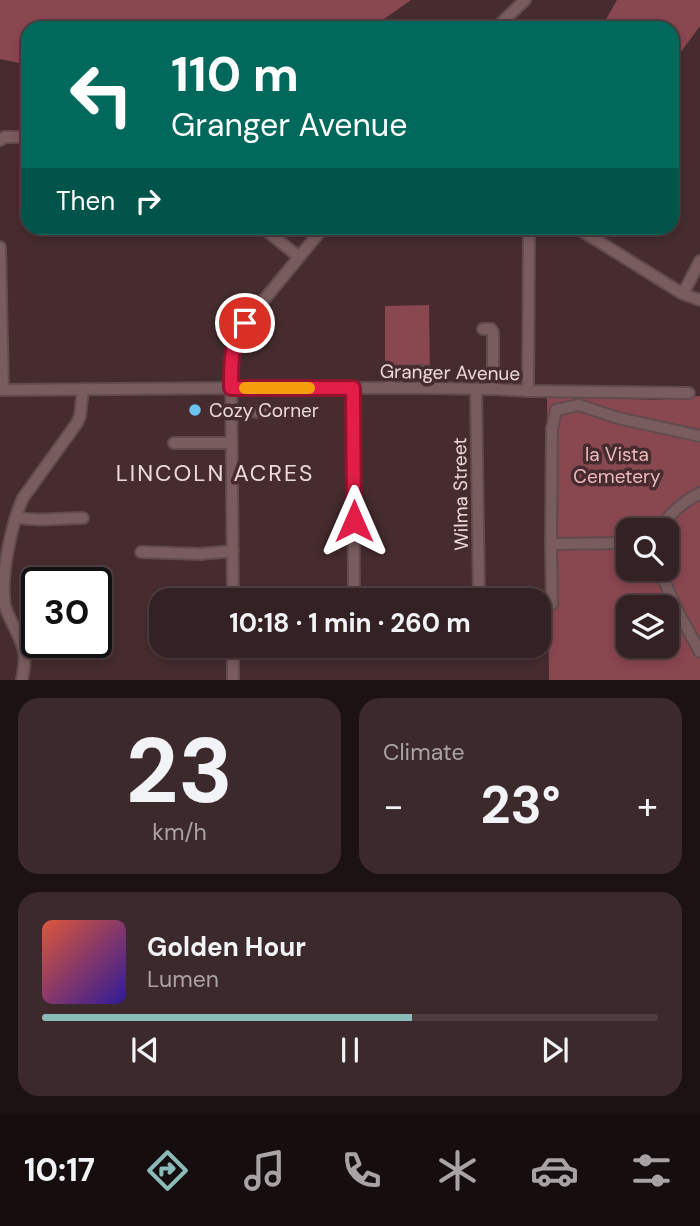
<!DOCTYPE html>
<html lang="en">
<head>
<meta charset="utf-8">
<style>
  body { margin:0; font-family:"DM Sans",sans-serif; background:#3c292b; color:#f1f3f6; height:100vh; display:flex; flex-direction:column; font-size:26px; white-space:nowrap }
  * { box-sizing:border-box; margin:0 }
  p { font-size:23px; color:#a9a3a6 }
  .icon { flex:none; width:38px; height:38px; fill:none; stroke:currentColor; stroke-width:2; stroke-linecap:round; stroke-linejoin:round }
  .map { position:relative; height:680px; overflow:hidden }
  .panel { display:flex; flex-direction:column; gap:18px; padding:18px; background:#1d1213; flex:1 }
  .panel>* { flex:none }
  .top-card { position:absolute; left:21px; top:21px; width:658px; height:214px; border-radius:21px; box-shadow:0 4px 10px #0003,0 0 0 2px #4e3e41; background:#00695c; color:#fff; overflow:hidden }
  .tools { position:absolute; left:616px; top:518px; display:grid; gap:14px }
  .tools a { display:grid; place-items:center; width:63px; height:63px; border-radius:14px; background:#342123; box-shadow:0 4px 10px #0003,0 0 0 2px #4e3e41; font-size:35px }
  .speed { position:absolute; left:21px; top:567px; display:flex; gap:14px; font-size:35px; font-weight:700; text-align:center }
  .speed>* { display:grid; place-content:center; width:91px; height:91px; border-radius:50%; background:#342123; box-shadow:0 4px 10px #0003,0 0 0 2px #4e3e41; line-height:1 }
  .speed .limit { border:4px solid #111; border-radius:10px; background:#fff; color:#111 }
  .pin { position:absolute; display:grid; place-items:center; width:60px; height:60px; color:#fff; margin:-30px; border:4px solid #fff; border-radius:50%; box-shadow:0 2px 7px #0007 }
  .me { position:absolute; width:77px; margin:-38px; rotate:0deg; stroke-linejoin:round; filter:drop-shadow(0 0 5px #0008) }
  .turn { display:flex; align-items:center; gap:24px; height:147px; padding:0 35px; font-size:32px }
  .turn .icon { width:91px; height:91px; stroke-width:2.5 }
  .turn b { display:block; font-size:49px; line-height:60px }
  .then { display:flex; align-items:center; height:66px; padding:0 35px; background:#0003; gap:14px; font-size:26px }
  .big { font-size:52px; font-weight:700; line-height:1.1 }
  .panel .widget { flex:1; display:flex; flex-direction:column; justify-content:center; gap:10px; min-width:0; padding:0 24px; border-radius:21px; background:#3c292b }
  .panel .dial { align-items:center; gap:0 }
  .dial b { font-size:91px; line-height:1 }
  .song { display:flex; align-items:center; gap:21px }
  .cover { width:84px; height:84px; border-radius:10px; background:linear-gradient(135deg,hsl(10 70% 55%),hsl(250 70% 35%)) }
  .played { height:7px; border-radius:4px; background:linear-gradient(90deg,#8bbbb9 60%,#4e3e41 60%) }
  .keys { display:flex; justify-content:space-around; direction:ltr }
  .heat { display:flex; justify-content:space-between; align-items:center; font-size:38px; direction:ltr }
  .panel .tiles { flex:1; display:grid; gap:18px; grid-template-columns:1fr 1fr }
  .widget:last-child { grid-column:span 2 }
  .trip { position:absolute; left:149px; top:588px; width:402px; height:70px; border-radius:21px; background:#342123; box-shadow:0 4px 10px #0003,0 0 0 2px #4e3e41; font-weight:700; line-height:70px; text-align:center }
  .tabs { display:flex; height:112px; justify-content:space-around; align-items:center; background:#150d0e; color:#a9a3a6 }
  .tabs .icon { width:49px; height:49px }
  .tabs .active { color:#8bbbb9 }
  .tabs b { font-size:32px; color:#f1f3f6 }
  .map>svg:first-child { display:block }
</style>
</head>
<body>
<div class="map">
<svg width="700" height="680" viewBox="0 0 700 680">
  <rect width="100%" height="100%" fill="#462c2f"/>
  <path fill="#894750" fill-rule="evenodd" d="M0,0H411L371,28H28V65L0,59Z
    M617,0H700V26L672,64V28H601Z
    M429,305L430,379H385V306Z
    M700,396V680H549L547,398L586,397L655,400ZM628,530H667V569H628ZM628,607H667V646H628Z"/>
  <g fill="none" stroke-linecap="round" stroke-linejoin="round">
    <g stroke="#614b4e" stroke-width="14">
      <path id="minor" d="M496,28L525,0
        M0,140L5,137H28
        M263,228L299,257
        M577,228L683,294L700,300
        M0,247L3,390
        M683,294L700,261
        M483,329H491L493,332V389
        M389,388L391,372L424,371L426,388
        M353,389L354,600
        M0,390L231,388H426L493,389L528,391L689,393
        M528,391L529,228
        M232,411L278,412
        M174,443H232
        M16,517C38,522 60,518 83,518
        M660,530C669,513 683,502 700,493
        M551,544L628,543
        M141,552L200,554L233,551
        M659,569L677,610L700,652
        M233,600H479L476,389
        M233,600L231,360L234,341L245,323L323,228
        M552,604L551,544L552,429L556,410L579,405L618,418L700,436
        M233,646V680
        M22,680C23,671 26,662 24,652C21,636 10,622 5,606C0,579 11,524 23,498L77,423L80,416L83,389"/>
    </g>
    <use href="#minor" stroke="#795c5e" stroke-width="10"/>
  </g>
  <g fill="none" stroke-linecap="round" stroke-linejoin="round">
    <g stroke="#92132f" stroke-width="18">
      <path id="route" d="M245,323C230,349 231,359 231,388H353L354,521"/>
    </g>
    <use href="#route" stroke="#e11d48" stroke-width="12"/>
    <path stroke="#f59e0b" stroke-width="12" d="M245,388H309"/>
  </g>
  <circle fill="#69c3f1" stroke="#462c2f" stroke-width="2.5" cx="195" cy="410" r="7"/>
  <g text-anchor="middle" stroke-width="7" stroke-linejoin="round" paint-order="stroke">
    <g font-size="19" fill="#ebdadb" stroke="#462c2f">
      <text transform="translate(450 372) rotate(1)" y="7">Granger Avenue</text>
      <text transform="translate(460 494) rotate(-91)" y="7">Wilma Street</text>
    </g>
    <g font-size="19" fill="#ebdadb" stroke="#462c2f" text-anchor="start">
      <text x="209" y="417">Cozy Corner</text>
    </g>
    <g font-size="19" fill="#efb8bd" stroke="#462c2f">
      <text x="617" y="461">la Vista<tspan x="617" dy="22">Cemetery</tspan></text>
    </g>
    <g font-size="23" letter-spacing="2" fill="#ebdadb" stroke="#462c2f">
      <text x="215" y="481">LINCOLN ACRES</text>
    </g>
  </g>
</svg>
<div class="tools">
<a><svg class="icon" aria-label="search" viewBox="0 0 24 24"><circle cx="10" cy="10" r="6"/><path d="M15 15l6 6"/></svg></a>
<a><svg class="icon" aria-label="layers" viewBox="0 0 24 24"><path d="M12 4l9 5-9 5-9-5zM3 14l9 5 9-5"/></svg></a>
</div>
<div class="speed"><div class="limit">30</div></div>
<div class="pin" style="left:245px;top:323px;background:#d93025"><svg class="icon" aria-label="arrive" viewBox="0 0 24 24"><path d="M6 21V4h12l-3 4 3 4H6"/></svg></div>
<svg class="me" style="left:354px;top:521px" viewBox="-20 -20 40 40"><path d="M0-17L14 15 0 8-14 15z" fill="#e11d48" stroke="#fff" stroke-width="4"/></svg>
<div class="trip">10:18 · 1 min · 260 m</div>
<div class="top-card">
<div class="turn"><svg class="icon" aria-label="left" viewBox="0 0 24 24"><path d="M17 20v-9H6M10 6l-5 5 5 5"/></svg><div><b>110 m</b>Granger Avenue</div></div>
<div class="then">Then<svg class="icon" aria-label="right" viewBox="0 0 24 24"><path d="M7 20v-9h11M14 6l5 5-5 5"/></svg></div>
</div>
</div>
<section class="panel">
<div class="tiles">
<div class="widget dial"><b>23</b><p>km/h</p></div>
<div class="widget"><p>Climate</p>
<div class="heat"><a>−</a><b class="big">23°</b><a>+</a></div>
</div>
<div class="widget">
<div class="song"><i class="cover"></i><div><b>Golden Hour</b><p>Lumen</p></div></div>
<div class="played"></div>
<div class="keys"><svg class="icon" aria-label="previous" viewBox="0 0 24 24"><path d="M18 5L8 12l10 7zM5 5v14"/></svg><svg class="icon" aria-label="pause" viewBox="0 0 24 24"><path d="M8 5v14M16 5v14"/></svg><svg class="icon" aria-label="next" viewBox="0 0 24 24"><path d="M6 5l10 7-10 7zM19 5v14"/></svg></div>
</div>
</div>
</section>
<nav class="tabs">
<b>10:17</b>
<svg class="icon active" aria-label="directions" viewBox="0 0 24 24"><path d="M12 3l9 9-9 9-9-9zM9 14v-3h6M13 9l2 2-2 2"/></svg>
<svg class="icon" aria-label="music" viewBox="0 0 24 24"><path d="M9 18V5l10-2v13"/><circle cx="6" cy="18" r="3"/><circle cx="16" cy="16" r="3"/></svg>
<svg class="icon" aria-label="phone" viewBox="0 0 24 24"><path d="M5 4h4l2 5-3 2q2 4 5 5l2-3 5 2v4C11 20 4 13 5 4z"/></svg>
<svg class="icon" aria-label="climate" viewBox="0 0 24 24"><path d="M12 3v18M4 7l16 10M4 17L20 7"/></svg>
<svg class="icon" aria-label="car" viewBox="0 0 24 24"><path d="M5 17H2v-5l4-1 3-4h7l3 4 3 1v5h-3M9 17h6M6 11h13"/><circle cx="7" cy="17" r="2"/><circle cx="17" cy="17" r="2"/></svg>
<svg class="icon" aria-label="filters" viewBox="0 0 24 24"><path d="M4 7h16M4 17h16"/><circle cx="9" cy="7" r="2"/><circle cx="15" cy="17" r="2"/></svg>
</nav>
</body>
</html>
